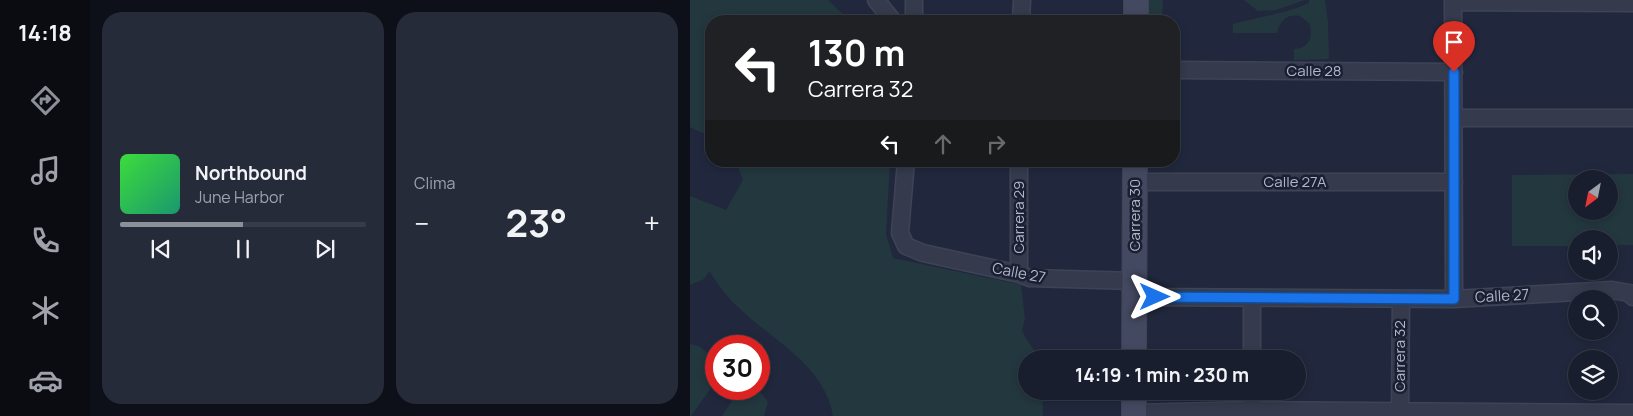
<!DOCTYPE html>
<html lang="es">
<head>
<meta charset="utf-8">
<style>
  body { margin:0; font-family:Manrope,sans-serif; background:#262b3a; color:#f1f3f6; height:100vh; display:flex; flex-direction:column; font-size:19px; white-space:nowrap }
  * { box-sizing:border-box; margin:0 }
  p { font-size:16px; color:#9fa2aa }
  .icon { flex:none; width:28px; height:28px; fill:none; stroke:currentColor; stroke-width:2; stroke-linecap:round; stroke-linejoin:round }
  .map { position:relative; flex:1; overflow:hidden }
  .sheet { display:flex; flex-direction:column; gap:12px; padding:12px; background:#0e1019; width:600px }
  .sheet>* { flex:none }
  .top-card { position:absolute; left:15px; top:15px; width:475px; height:152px; border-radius:20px; box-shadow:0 2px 8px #0003,0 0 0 1px #373c4a; background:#202124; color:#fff; overflow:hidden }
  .needle { width:32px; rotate:212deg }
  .controls { position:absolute; left:878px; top:170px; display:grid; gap:10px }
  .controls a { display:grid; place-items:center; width:50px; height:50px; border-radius:50%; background:#191e2e; box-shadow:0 2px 8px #0003,0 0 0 1px #373c4a; font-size:25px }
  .speed { position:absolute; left:15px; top:335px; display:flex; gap:10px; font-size:25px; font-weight:700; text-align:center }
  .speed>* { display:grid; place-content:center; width:65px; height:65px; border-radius:50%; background:#191e2e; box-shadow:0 2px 8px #0003,0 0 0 1px #373c4a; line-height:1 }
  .speed .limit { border:8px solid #d22; background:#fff; color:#111 }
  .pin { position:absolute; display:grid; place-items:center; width:42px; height:42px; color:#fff; margin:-51px -21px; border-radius:50% 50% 50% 0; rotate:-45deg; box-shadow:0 0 5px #0007 }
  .pin .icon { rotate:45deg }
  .me { position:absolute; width:55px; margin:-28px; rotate:90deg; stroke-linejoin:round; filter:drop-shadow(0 0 4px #0008) }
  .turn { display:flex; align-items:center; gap:18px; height:105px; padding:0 20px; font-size:22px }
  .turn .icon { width:65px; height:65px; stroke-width:2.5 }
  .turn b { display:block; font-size:35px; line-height:42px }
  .lanes { display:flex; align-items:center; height:48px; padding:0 20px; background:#0003; justify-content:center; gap:25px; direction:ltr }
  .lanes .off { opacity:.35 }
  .big { font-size:38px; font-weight:700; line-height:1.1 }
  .sheet .card { flex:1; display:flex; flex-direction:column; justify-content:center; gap:8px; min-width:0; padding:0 18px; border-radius:20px; background:#262b3a }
  .song { display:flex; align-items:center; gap:15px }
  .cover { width:60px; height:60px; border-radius:8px; background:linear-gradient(135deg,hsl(120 70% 55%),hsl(160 70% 35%)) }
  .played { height:5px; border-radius:2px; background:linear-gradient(90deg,#8c9099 50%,#373c4a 50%) }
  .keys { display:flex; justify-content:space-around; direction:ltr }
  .heat { display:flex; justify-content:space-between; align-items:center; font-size:28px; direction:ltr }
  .sheet .tiles { flex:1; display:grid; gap:12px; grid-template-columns:repeat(2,1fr) }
  .trip { position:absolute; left:328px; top:350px; width:288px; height:50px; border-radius:25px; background:#191e2e; box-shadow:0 2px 8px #0003,0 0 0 1px #373c4a; font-weight:700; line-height:50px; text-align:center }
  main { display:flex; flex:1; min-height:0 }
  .menu { display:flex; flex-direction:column; width:90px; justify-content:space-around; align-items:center; background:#0a0c12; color:#9fa2aa }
  .menu .icon { width:35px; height:35px }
  .menu .current { color:#8c9099 }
  .menu b { font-size:22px; color:#f1f3f6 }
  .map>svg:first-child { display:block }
</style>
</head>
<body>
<main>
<nav class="menu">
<b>14:18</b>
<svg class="icon current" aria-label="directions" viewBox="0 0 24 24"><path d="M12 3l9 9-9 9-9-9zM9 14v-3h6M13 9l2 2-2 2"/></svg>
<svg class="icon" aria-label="music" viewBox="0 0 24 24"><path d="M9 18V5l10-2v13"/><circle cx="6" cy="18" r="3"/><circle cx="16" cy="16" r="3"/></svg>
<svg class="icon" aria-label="phone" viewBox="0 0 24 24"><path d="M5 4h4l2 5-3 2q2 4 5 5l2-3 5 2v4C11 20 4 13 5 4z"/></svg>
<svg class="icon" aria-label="climate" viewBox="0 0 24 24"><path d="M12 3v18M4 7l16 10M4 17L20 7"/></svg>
<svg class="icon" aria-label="car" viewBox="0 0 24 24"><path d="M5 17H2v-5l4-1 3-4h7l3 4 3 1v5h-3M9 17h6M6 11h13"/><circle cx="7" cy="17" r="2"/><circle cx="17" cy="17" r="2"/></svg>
</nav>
<section class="sheet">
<div class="tiles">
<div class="card">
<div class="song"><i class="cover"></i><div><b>Northbound</b><p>June Harbor</p></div></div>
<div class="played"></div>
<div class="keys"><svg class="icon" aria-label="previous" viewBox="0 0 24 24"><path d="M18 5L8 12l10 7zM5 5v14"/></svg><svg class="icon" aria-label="pause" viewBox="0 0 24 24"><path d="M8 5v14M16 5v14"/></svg><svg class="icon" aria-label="next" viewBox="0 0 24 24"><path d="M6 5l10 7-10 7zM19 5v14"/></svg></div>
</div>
<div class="card"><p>Clima</p>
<div class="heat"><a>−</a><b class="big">23°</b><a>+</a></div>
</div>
</div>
</section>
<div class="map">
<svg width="943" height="416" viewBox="0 0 943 416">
  <rect width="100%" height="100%" fill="#21283d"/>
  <path fill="#23373e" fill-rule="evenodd" d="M0,0H138L160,21H21V137L0,127Z
    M455,0H473L472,21H455Z
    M554,0H615L586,10L568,11Z
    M619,0H635L638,22L639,59L604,60V49C619,49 624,36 619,23L610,16C597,14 590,20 587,33H543V24C568,17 595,14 619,3Z
    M46,161H200L196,234L203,258L331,285L335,319L332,330L336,339L351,359H336V391H352L353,416H143C135,364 79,339 45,304C35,295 27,282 19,271L14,279L0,285V196L36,210L53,180Z
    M943,174V245H919V239H886V246H822V175ZM886,179H919V211H886Z
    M0,344L8,346L26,358V381L1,416H0Z
    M50,389H68L78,402L74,416H32Z"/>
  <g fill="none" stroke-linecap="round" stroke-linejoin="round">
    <g stroke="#3e4456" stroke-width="19">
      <path id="street" d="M186,0L203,21
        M224,0V21
        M763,0L764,299
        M763,2L943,3
        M331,21L332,0
        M484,70L764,72
        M764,118H943
        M216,161L210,233L216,246L233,253L329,274L340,278L445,281
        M445,182H764
        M329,274V161
        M445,297L764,299L922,290L939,293L943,297
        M562,298V359
        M562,391V410
        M710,412L711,299
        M444,413L562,410L943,413"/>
    </g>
    <g stroke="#3e4456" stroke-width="26">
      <path id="secondary" d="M446,21V0
        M444,359L445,161
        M444,416V391"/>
    </g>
    <use href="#street" stroke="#353b4d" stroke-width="16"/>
    <use href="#secondary" stroke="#434960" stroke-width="24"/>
  </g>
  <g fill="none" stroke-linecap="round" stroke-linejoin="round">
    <g stroke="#114b97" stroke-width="12">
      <path id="route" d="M465,297L764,299V72"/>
    </g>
    <use href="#route" stroke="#1a73e8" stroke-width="9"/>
  </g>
  <g text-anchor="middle" stroke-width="5" stroke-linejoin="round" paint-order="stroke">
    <g font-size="15" fill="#b0b6c9" stroke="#1a2032">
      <text x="624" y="76">Calle 28</text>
      <text x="605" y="187">Calle 27A</text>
      <text transform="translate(445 215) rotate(-90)" y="5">Carrera 30</text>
      <text transform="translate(329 217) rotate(-90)" y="5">Carrera 29</text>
      <text transform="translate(329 273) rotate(11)" y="5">Calle 27</text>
      <text transform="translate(812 296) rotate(-3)" y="5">Calle 27</text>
      <text transform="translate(710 356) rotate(-90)" y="5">Carrera 32</text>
    </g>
  </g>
</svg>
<div class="controls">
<a><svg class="needle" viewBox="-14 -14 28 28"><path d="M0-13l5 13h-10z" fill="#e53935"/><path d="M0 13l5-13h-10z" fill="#9fa2aa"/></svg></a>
<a><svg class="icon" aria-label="sound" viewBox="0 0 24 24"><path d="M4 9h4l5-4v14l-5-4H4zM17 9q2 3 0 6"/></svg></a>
<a><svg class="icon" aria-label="search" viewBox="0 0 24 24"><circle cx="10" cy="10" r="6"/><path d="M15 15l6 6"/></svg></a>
<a><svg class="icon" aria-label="layers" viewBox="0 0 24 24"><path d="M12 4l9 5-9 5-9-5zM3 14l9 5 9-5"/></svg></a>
</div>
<div class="speed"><div class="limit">30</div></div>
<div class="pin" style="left:764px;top:72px;background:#d93025"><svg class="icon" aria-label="arrive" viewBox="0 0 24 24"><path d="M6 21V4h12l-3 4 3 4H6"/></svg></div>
<svg class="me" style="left:465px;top:297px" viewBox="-20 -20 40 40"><path d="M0-17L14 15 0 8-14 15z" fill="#1a73e8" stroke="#fff" stroke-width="4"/></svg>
<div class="trip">14:19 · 1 min · 230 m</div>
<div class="top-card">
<div class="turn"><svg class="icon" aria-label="left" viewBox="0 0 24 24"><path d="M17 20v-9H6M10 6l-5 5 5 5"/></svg><div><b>130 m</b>Carrera 32</div></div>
<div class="lanes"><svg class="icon" aria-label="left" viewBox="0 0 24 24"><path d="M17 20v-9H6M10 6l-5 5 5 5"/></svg><svg class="icon off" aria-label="ahead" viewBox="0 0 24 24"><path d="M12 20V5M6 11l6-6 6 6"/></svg><svg class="icon off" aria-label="right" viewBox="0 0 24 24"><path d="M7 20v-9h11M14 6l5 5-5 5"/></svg></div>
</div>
</div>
</main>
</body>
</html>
